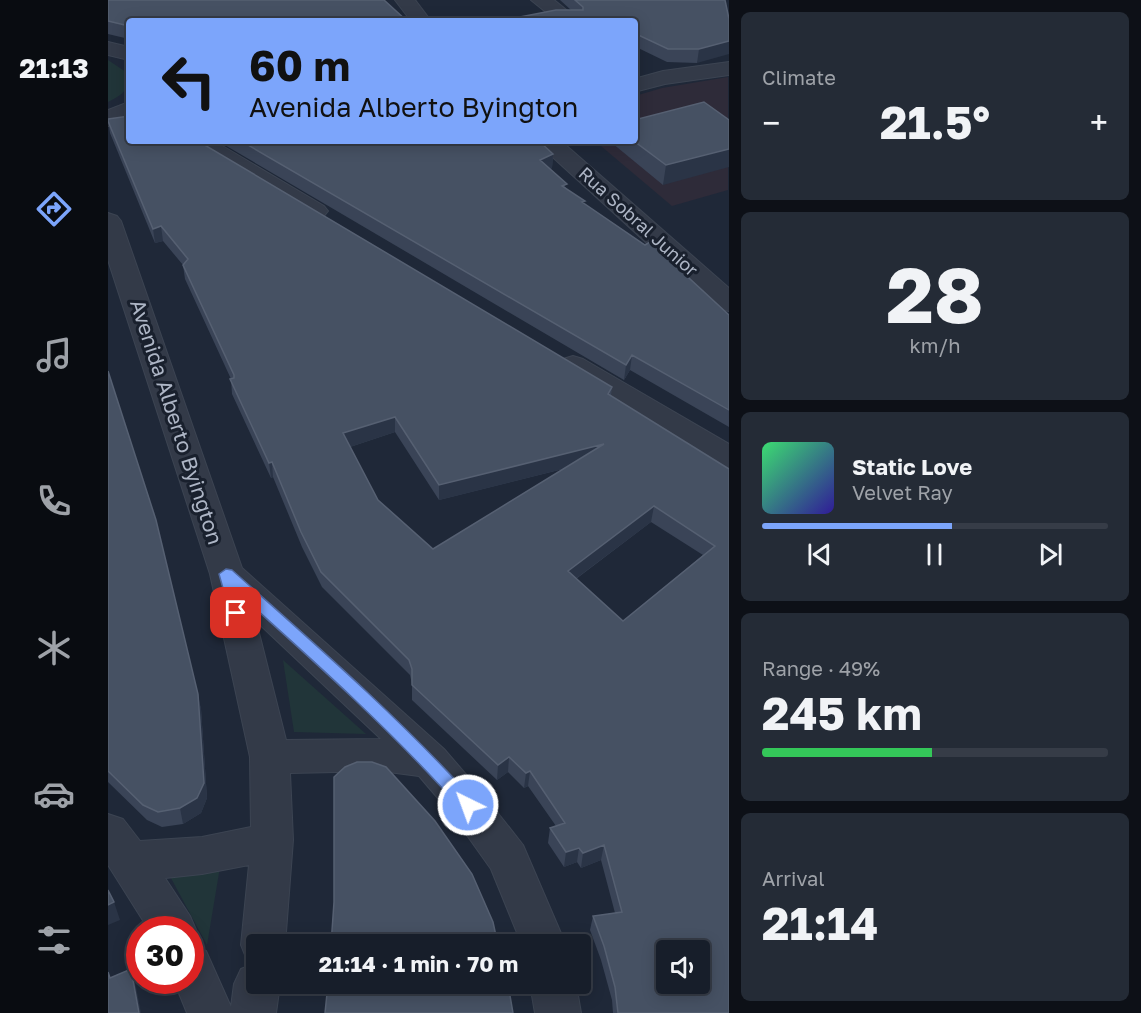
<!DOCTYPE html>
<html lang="en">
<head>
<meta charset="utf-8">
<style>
  body { margin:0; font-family:"Golos Text",sans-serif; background:#242b36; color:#f1f3f6; height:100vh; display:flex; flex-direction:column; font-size:22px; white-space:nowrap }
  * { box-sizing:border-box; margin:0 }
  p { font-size:20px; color:#9ea2a8 }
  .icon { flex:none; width:33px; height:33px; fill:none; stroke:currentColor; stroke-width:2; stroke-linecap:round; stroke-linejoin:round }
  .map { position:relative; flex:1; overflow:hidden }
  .details { display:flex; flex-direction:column; gap:12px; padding:12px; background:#0d1017; width:412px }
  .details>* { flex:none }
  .hud { position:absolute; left:18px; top:18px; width:512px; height:126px; border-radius:6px; box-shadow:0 3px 15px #0003,0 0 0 2px #363c47; background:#7ca5fb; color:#111; overflow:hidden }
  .controls { position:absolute; left:548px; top:940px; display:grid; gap:12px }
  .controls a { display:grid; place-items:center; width:54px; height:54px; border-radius:6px; background:#171e2a; box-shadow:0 3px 15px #0003,0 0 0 2px #363c47; font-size:30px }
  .speed { position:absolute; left:18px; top:916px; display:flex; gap:12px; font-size:30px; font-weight:700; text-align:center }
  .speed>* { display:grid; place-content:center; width:78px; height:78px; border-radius:50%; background:#171e2a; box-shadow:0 3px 15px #0003,0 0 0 2px #363c47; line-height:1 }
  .speed .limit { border:9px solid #d22; background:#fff; color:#111 }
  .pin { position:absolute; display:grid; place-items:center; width:51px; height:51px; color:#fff; margin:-26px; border-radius:12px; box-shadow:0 3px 9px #0006 }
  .me { position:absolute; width:66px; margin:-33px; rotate:318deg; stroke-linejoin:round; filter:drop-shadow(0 0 4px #0008) }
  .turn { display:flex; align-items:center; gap:21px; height:126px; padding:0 24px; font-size:27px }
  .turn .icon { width:78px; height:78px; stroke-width:2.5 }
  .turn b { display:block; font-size:42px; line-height:51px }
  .big { font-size:45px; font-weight:700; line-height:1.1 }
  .details .tile { flex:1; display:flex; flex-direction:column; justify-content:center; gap:9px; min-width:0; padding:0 21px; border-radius:9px; background:#242b36 }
  .details .dial { align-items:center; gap:0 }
  .dial b { font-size:78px; line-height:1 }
  .song { display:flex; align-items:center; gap:18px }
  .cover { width:72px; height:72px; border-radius:9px; background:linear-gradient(135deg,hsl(140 70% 55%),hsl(250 70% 35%)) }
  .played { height:6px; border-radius:3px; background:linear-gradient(90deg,#7ca5fb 55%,#363c47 55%) }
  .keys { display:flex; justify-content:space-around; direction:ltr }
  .heat { display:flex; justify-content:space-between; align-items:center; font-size:33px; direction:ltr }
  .charge { height:9px; border-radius:4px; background:linear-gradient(90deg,#34c759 49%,#363c47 0) }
  .trip { position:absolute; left:138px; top:934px; width:345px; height:60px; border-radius:6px; background:#171e2a; box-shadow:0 3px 15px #0003,0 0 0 2px #363c47; font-weight:700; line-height:60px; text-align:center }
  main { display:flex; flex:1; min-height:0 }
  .dock { display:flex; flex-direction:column; width:108px; justify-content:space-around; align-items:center; background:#090c11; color:#9ea2a8 }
  .dock .icon { width:42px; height:42px }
  .dock .selected { color:#7ca5fb }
  .dock b { font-size:27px; color:#f1f3f6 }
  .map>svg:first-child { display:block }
</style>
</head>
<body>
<main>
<nav class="dock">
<b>21:13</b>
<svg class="icon selected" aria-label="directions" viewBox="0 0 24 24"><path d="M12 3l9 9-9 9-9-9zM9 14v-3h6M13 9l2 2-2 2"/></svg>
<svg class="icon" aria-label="music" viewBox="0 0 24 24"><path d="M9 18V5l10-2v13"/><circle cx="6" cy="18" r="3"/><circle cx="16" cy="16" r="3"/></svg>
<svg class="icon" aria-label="phone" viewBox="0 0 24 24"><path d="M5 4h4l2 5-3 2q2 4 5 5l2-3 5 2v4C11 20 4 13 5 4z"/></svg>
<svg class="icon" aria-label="climate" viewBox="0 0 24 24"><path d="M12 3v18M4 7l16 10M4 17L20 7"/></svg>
<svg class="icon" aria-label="car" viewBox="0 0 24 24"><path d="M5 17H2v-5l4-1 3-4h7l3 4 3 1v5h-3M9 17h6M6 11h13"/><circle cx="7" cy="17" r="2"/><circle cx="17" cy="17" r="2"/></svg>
<svg class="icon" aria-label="filters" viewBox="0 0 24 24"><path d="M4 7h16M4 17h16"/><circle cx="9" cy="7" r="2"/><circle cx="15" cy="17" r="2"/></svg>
</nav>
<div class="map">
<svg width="621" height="1013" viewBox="0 0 621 1013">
  <rect width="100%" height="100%" fill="#1f2838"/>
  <path fill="#2e2b39" d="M620,77V190L564,206L487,141H526L527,96L554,88Z"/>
  <path fill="#213539" d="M0,60L21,74C21,91 14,95 0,102Z
    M175,660L258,734L186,732Z
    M57,867H112L99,945Z"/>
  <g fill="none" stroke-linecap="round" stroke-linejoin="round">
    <g stroke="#3c4452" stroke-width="2">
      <path id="minor" d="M287,0H307L323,21H303Z
        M423,0H446L472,21H449Z
        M0,42L21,47V60L0,55Z
        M621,62V75L557,84L526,92V79L555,71Z
        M21,102V118L0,126V110Z
        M77,141H106L216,206L220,211L216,216L207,219L198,216L81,146Z
        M427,141H453L621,288V311L611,309Z
        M0,213L9,216L13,221L134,568L336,749L374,793L415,845L458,945H414L383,869L346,817L311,776L273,771L182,773L185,840L177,945H148V984H172L168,1013H79L66,981H82V945L98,951L123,1007L126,984L133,969L148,963L139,960L133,945L141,865L94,874L57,878L82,916L88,930L82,942V930H41L0,865V814L15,819L32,841L94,837L143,827L142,757L102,574L0,260ZM148,621L273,739L178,740Z
        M465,356L475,359L621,444V468L610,465L455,371L450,365L455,359Z
        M422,984H468L473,1013H427Z"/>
    </g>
    <use href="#minor" fill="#333a48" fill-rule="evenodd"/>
  </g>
  <path fill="#3a4457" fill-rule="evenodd" d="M0,0L21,21V39L0,34Z
    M452,0H617L589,63L559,62L526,46V21L463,10Z
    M596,102L555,185L504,143L505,141H526Z
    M0,119L504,387L503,396L621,469V1013H505L504,1000L493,960L482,930L485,916L507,913L493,860L473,868L469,862L456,867L440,843L442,828L448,826L420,786L416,788L400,772L389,780L304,700V684L302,675L214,587L194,547L165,477L163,478L124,394L123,379L77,279L75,265L55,241L47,243L2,133ZM287,432L331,500L455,469L325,549L270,500L242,447ZM543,522L595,555L515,621L468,579Z
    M110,141H431L445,154L444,168L442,169L459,189L476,204L621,315V427L522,370L516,380Z
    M0,371L93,709L99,798L93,813L75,824L54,827L39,820L0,782Z"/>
  <path fill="#2a3446" d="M621,41V54L589,63L591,49Z
    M621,149V167L555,185L558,165Z
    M445,154L444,168L431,174L432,160Z
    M53,226L55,241L47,243L45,229Z
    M524,355L522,370L516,380L518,365Z
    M287,417V432L236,449L235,433Z
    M496,444L494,459L331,500V485Z
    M164,462L165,477L163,478L161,463Z
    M546,506L543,522L458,586L460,571Z
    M90,694L93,709L99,798L93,813L75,824L72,808Z
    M401,757L400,772L389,780L390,765Z
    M422,771L420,786L416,788L418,773Z
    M496,845L493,860L473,868L475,853Z
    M471,848L469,862L456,867L458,852Z
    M6,902L12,920L0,925V905Z
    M23,969L28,987L33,1013H31Z"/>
  <path fill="#465163" stroke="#566072" stroke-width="1.5" fill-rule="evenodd" d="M0,0H276L299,21H21V26L0,21Z
    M467,0H617L621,19V41L591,49H560L526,33V21H391L448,10H475V7Z
    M596,102L621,120V149L558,165L526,141V120Z
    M21,116V141H90L504,387L500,394L621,469V1013H510L507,987L496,946L485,916L514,912L496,845L475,853L471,848L458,852L442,828L457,823L422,771L418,773L401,757L390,765L304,685V669L301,660L213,572L193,532L164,462L161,463L122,379L126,378V375L75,265L80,259L53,226L45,229L0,121V119ZM287,417L331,485L496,444L325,549L270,500L235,433ZM546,506L607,546L515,621L460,571ZM558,951H591V984H558Z
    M133,141H431L445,154L432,160L459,184L454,186L477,201L474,202L537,245L542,242L621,315V410L524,355L518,365Z
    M0,371L48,520L90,694L96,783L89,798L72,808L50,812L35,805L0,771Z
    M249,762H264L278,767L327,821L364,874L385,922L390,945H223L226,902V777L237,767Z
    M0,890L6,902L0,905Z
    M23,969L31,1013H0V972L2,978Z
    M220,984H400L405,1013H217Z"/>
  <path fill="#7ca5fb" stroke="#516ba3" stroke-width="1.5" d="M118,569L124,570C207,644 291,717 366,800L369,805L366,810L360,812L354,810C285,732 208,663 130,593L135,613L133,617H123L111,574Z"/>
  <g text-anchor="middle" stroke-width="6" stroke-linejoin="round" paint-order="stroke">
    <g font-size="18" fill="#adb5c5" stroke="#19202d">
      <text transform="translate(530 222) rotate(42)" y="6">Rua Sobral Junior</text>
    </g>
    <g font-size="21" fill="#adb5c5" stroke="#19202d">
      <text transform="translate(68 422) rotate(72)" y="7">Avenida Alberto Byington</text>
    </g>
  </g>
</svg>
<div class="controls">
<a><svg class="icon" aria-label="sound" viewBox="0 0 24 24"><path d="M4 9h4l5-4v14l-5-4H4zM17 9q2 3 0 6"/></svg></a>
</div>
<div class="speed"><div class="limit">30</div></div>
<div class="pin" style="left:128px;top:613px;background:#d93025"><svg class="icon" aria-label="arrive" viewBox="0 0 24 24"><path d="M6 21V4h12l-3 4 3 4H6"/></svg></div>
<svg class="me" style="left:360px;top:805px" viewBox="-20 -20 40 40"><circle r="17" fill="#7ca5fb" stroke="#fff" stroke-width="3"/><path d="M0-11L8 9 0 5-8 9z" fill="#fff"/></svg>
<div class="trip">21:14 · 1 min · 70 m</div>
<div class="hud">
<div class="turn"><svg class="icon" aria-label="left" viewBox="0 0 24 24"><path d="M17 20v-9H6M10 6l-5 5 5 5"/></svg><div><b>60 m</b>Avenida Alberto Byington</div></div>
</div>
</div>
<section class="details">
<div class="tile"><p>Climate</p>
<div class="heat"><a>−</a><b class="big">21.5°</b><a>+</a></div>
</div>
<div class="tile dial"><b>28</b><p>km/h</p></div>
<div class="tile">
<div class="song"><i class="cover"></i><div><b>Static Love</b><p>Velvet Ray</p></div></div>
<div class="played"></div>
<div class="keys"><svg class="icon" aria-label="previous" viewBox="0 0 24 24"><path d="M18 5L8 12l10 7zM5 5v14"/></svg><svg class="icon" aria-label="pause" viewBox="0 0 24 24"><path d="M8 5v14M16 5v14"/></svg><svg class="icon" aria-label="next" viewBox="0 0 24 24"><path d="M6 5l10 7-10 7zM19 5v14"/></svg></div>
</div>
<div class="tile"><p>Range · 49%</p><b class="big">245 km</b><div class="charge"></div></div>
<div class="tile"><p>Arrival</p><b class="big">21:14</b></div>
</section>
</main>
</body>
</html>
